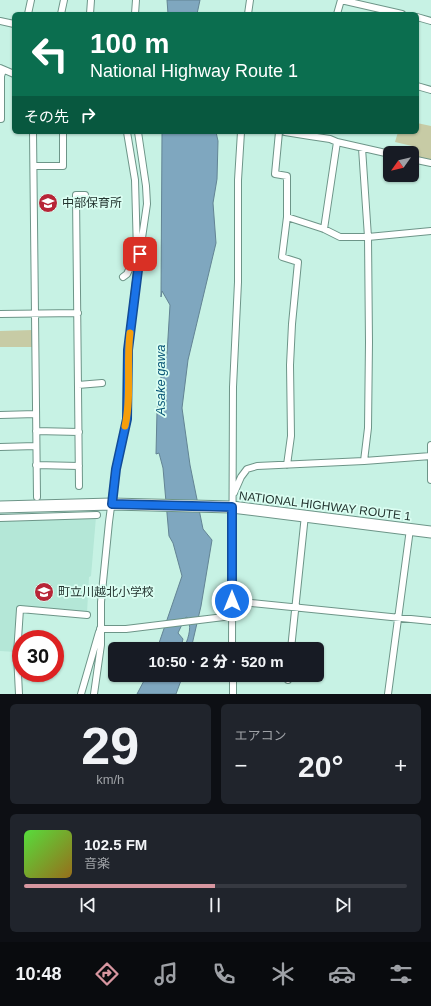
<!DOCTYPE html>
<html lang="ja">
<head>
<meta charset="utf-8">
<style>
  body { margin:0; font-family:Helvetica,"Noto Sans JP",sans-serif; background:#20242c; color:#f1f3f6; height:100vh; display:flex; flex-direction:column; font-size:15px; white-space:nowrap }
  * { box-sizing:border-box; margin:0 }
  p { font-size:13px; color:#9ea1a6 }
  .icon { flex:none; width:22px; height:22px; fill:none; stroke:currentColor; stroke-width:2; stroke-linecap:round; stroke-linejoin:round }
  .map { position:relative; height:694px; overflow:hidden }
  .panel { display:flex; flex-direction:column; gap:10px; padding:10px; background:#0d0f14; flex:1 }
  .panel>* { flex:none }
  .top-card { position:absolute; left:12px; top:12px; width:407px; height:122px; border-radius:6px; box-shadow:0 1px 3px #0004; background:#0b6e4f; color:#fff; overflow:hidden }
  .needle { width:26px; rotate:236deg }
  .buttons { position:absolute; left:383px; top:146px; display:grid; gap:8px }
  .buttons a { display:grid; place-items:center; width:36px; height:36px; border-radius:6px; background:#171b24; box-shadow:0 1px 3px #0004; font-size:20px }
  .speed { position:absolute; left:12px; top:630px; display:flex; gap:8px; font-size:20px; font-weight:700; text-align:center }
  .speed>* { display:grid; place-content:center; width:52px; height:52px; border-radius:50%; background:#171b24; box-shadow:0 1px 3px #0004; line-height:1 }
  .speed .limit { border:6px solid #d22; background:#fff; color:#111 }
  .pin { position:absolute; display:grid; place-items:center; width:34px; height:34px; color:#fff; margin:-17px; border-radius:8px; box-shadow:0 2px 6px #0006 }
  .me { position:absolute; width:44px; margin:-22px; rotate:0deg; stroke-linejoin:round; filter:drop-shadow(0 0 3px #0008) }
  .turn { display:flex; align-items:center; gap:14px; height:84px; padding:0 12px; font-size:18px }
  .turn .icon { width:52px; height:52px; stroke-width:2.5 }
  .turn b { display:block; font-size:28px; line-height:34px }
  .then { display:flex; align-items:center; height:38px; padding:0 12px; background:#0003; gap:8px; font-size:15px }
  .big { font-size:30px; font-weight:800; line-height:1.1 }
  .panel .widget { flex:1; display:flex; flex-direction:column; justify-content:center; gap:6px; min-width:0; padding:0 14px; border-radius:6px; background:#20242c }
  .panel .dial { align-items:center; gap:0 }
  .dial b { font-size:52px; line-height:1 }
  .song { display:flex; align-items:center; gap:12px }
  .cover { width:48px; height:48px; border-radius:6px; background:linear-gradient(135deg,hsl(110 70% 55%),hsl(40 70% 35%)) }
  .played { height:4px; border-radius:2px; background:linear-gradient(90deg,#d796a0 50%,#363941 50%) }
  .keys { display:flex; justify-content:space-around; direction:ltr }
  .heat { display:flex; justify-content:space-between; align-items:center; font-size:22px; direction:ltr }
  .panel .tiles { flex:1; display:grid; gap:10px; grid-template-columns:1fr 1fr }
  .widget:last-child { grid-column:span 2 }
  .trip { position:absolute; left:108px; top:642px; width:216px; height:40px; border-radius:6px; background:#171b24; box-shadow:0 1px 3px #0004; font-weight:800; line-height:40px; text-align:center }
  .tab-bar { display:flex; height:64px; justify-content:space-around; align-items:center; background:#090b0e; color:#9ea1a6 }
  .tab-bar .icon { width:28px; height:28px }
  .tab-bar .active { color:#d796a0 }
  .tab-bar b { font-size:18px; color:#f1f3f6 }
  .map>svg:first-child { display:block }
</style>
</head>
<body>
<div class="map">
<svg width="431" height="694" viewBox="0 0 431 694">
  <rect width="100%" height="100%" fill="#c7f2e4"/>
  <path fill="#b4e7d7" d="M96,517L91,576L89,577L87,613L19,608L16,652L0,651V520Z"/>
  <path fill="#c7cba5" d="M417,123L431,126V161L412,156V153H411L412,146L395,142L398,132H417Z
    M33,330V347H0V331Z"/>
  <path fill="#7fa7bf" stroke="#638494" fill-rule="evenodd" d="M167,0H200L197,14H168Z
    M162,132H216L218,141L217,179L213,203L216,243L188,360L182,408L190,465L203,529L212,540L201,606L191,649H157L182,576L173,543L169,536L163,468L159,453L156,454L157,411L163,360L167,354L170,305L162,291L161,297ZM187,617C192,626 189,636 185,646L181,647L183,639L178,633L185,618Z
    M147,675H183L176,694H137Z"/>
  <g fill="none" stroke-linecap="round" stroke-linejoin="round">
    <g stroke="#6d9588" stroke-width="8">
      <path id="street" d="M341,0L402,14
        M28,14L31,0
        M61,14L64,0
        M90,14L91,0
        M135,14L136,0
        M248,14L250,0
        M337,14L341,0
        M417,17L431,21
        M0,21L14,24
        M0,68L14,74
        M417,86L431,90
        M1,119V76L3,70
        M33,132L37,497
        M127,132L135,180L137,252L140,254
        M279,132L275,174L287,176V217L282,257L298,262L292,324L290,365L291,436L287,465
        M285,132L310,136
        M310,132V136L330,139L337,142L390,154
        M362,148L368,237L369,342L368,428L364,461
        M412,159L431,163
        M34,166H63V133
        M287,217L324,229L340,237H368L431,231
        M324,229L337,142
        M123,277L127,274L137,252
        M0,314L78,313
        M78,385L102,383
        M0,415L36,414
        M36,431L79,432
        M431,445V480
        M0,447L36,446
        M36,465L79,466
        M79,486L76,195H85
        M234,493L241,477L247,469L257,466L364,461L431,456
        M0,518L97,515
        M232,601L431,621
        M100,629H126L232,616
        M232,649L233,387L238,282V180L241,132
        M291,649L305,515
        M233,675V694
        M288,680L289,675
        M19,694L17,654L20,609L87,615
        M81,694L99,632
        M94,694L101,645V602L109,522L116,469L127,419L128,350L137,272L147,204L146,186L138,132
        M388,694L410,529"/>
    </g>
    <g stroke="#6d9588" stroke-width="13">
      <path id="highway" d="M0,507L112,504L232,507L431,532"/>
    </g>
    <use href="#street" stroke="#fff" stroke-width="6"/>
    <use href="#highway" stroke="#fff" stroke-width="11"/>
  </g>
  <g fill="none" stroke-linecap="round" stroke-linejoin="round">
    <g stroke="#114b97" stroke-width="10">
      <path id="route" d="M140,254L128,350L127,419L116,469L112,504L232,507V601"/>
    </g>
    <use href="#route" stroke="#1a73e8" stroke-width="7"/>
    <path stroke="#f59e0b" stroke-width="7" d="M125,426C132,396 126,364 130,333"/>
  </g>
  <defs>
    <g id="school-disc" transform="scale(1)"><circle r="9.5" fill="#b72537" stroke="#dbfef2"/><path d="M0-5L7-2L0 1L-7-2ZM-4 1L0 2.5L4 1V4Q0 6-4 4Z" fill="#fff"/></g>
  </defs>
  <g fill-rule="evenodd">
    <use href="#school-disc" x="48" y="203"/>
    <use href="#school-disc" x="44" y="592"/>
  </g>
  <g text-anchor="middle" stroke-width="3.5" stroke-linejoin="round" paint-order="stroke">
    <g font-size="12" fill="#23342f" stroke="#dbfef2" text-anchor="start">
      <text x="62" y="207">中部保育所</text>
      <text x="58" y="596">町立川越北小学校</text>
    </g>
    <g font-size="12" fill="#23342f" stroke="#dbfef2">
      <text transform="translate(325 506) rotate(7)" y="4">NATIONAL HIGHWAY ROUTE 1</text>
    </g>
    <g font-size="13" font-style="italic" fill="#0a5777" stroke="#dbfef2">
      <text transform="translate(160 380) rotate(-90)" y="5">Asake gawa</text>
    </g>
  </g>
</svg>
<div class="buttons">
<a><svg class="needle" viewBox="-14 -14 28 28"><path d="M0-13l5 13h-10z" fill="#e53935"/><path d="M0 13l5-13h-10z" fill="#9ea1a6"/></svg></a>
</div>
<div class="speed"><div class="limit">30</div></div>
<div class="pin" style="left:140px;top:254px;background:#d93025"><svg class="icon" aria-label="arrive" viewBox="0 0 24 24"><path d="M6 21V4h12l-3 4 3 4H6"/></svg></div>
<svg class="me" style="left:232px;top:601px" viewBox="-20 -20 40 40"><circle r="17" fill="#1a73e8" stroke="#fff" stroke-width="3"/><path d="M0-11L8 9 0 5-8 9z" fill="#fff"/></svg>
<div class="trip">10:50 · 2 分 · 520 m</div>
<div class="top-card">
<div class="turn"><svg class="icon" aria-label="left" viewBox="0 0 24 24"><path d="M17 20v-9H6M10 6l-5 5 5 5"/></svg><div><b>100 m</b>National Highway Route 1</div></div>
<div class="then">その先<svg class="icon" aria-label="right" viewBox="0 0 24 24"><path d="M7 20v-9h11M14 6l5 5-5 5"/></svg></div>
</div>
</div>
<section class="panel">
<div class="tiles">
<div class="widget dial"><b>29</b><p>km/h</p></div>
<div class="widget"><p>エアコン</p>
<div class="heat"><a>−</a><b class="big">20°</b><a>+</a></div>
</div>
<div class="widget">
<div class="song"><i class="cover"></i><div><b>102.5 FM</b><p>音楽</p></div></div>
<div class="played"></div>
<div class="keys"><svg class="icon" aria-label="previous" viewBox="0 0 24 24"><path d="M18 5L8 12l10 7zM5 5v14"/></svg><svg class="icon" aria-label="pause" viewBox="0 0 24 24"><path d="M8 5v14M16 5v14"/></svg><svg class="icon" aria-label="next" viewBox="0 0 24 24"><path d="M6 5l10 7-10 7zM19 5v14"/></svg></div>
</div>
</div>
</section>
<nav class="tab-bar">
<b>10:48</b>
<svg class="icon active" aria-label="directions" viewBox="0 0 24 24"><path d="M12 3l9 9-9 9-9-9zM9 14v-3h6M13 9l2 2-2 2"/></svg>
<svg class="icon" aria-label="music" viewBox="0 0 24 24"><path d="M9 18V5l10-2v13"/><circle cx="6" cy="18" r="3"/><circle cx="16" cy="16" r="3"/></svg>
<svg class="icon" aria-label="phone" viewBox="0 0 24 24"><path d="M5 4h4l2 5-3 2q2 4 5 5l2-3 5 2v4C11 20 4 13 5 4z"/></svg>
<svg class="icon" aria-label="climate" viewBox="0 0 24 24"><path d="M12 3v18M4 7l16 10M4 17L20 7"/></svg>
<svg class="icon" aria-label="car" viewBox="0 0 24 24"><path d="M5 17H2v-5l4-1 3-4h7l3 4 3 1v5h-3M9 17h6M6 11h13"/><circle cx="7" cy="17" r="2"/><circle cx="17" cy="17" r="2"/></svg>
<svg class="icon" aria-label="filters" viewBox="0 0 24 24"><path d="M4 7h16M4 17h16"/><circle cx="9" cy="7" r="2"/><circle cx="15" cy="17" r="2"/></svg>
</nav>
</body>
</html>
